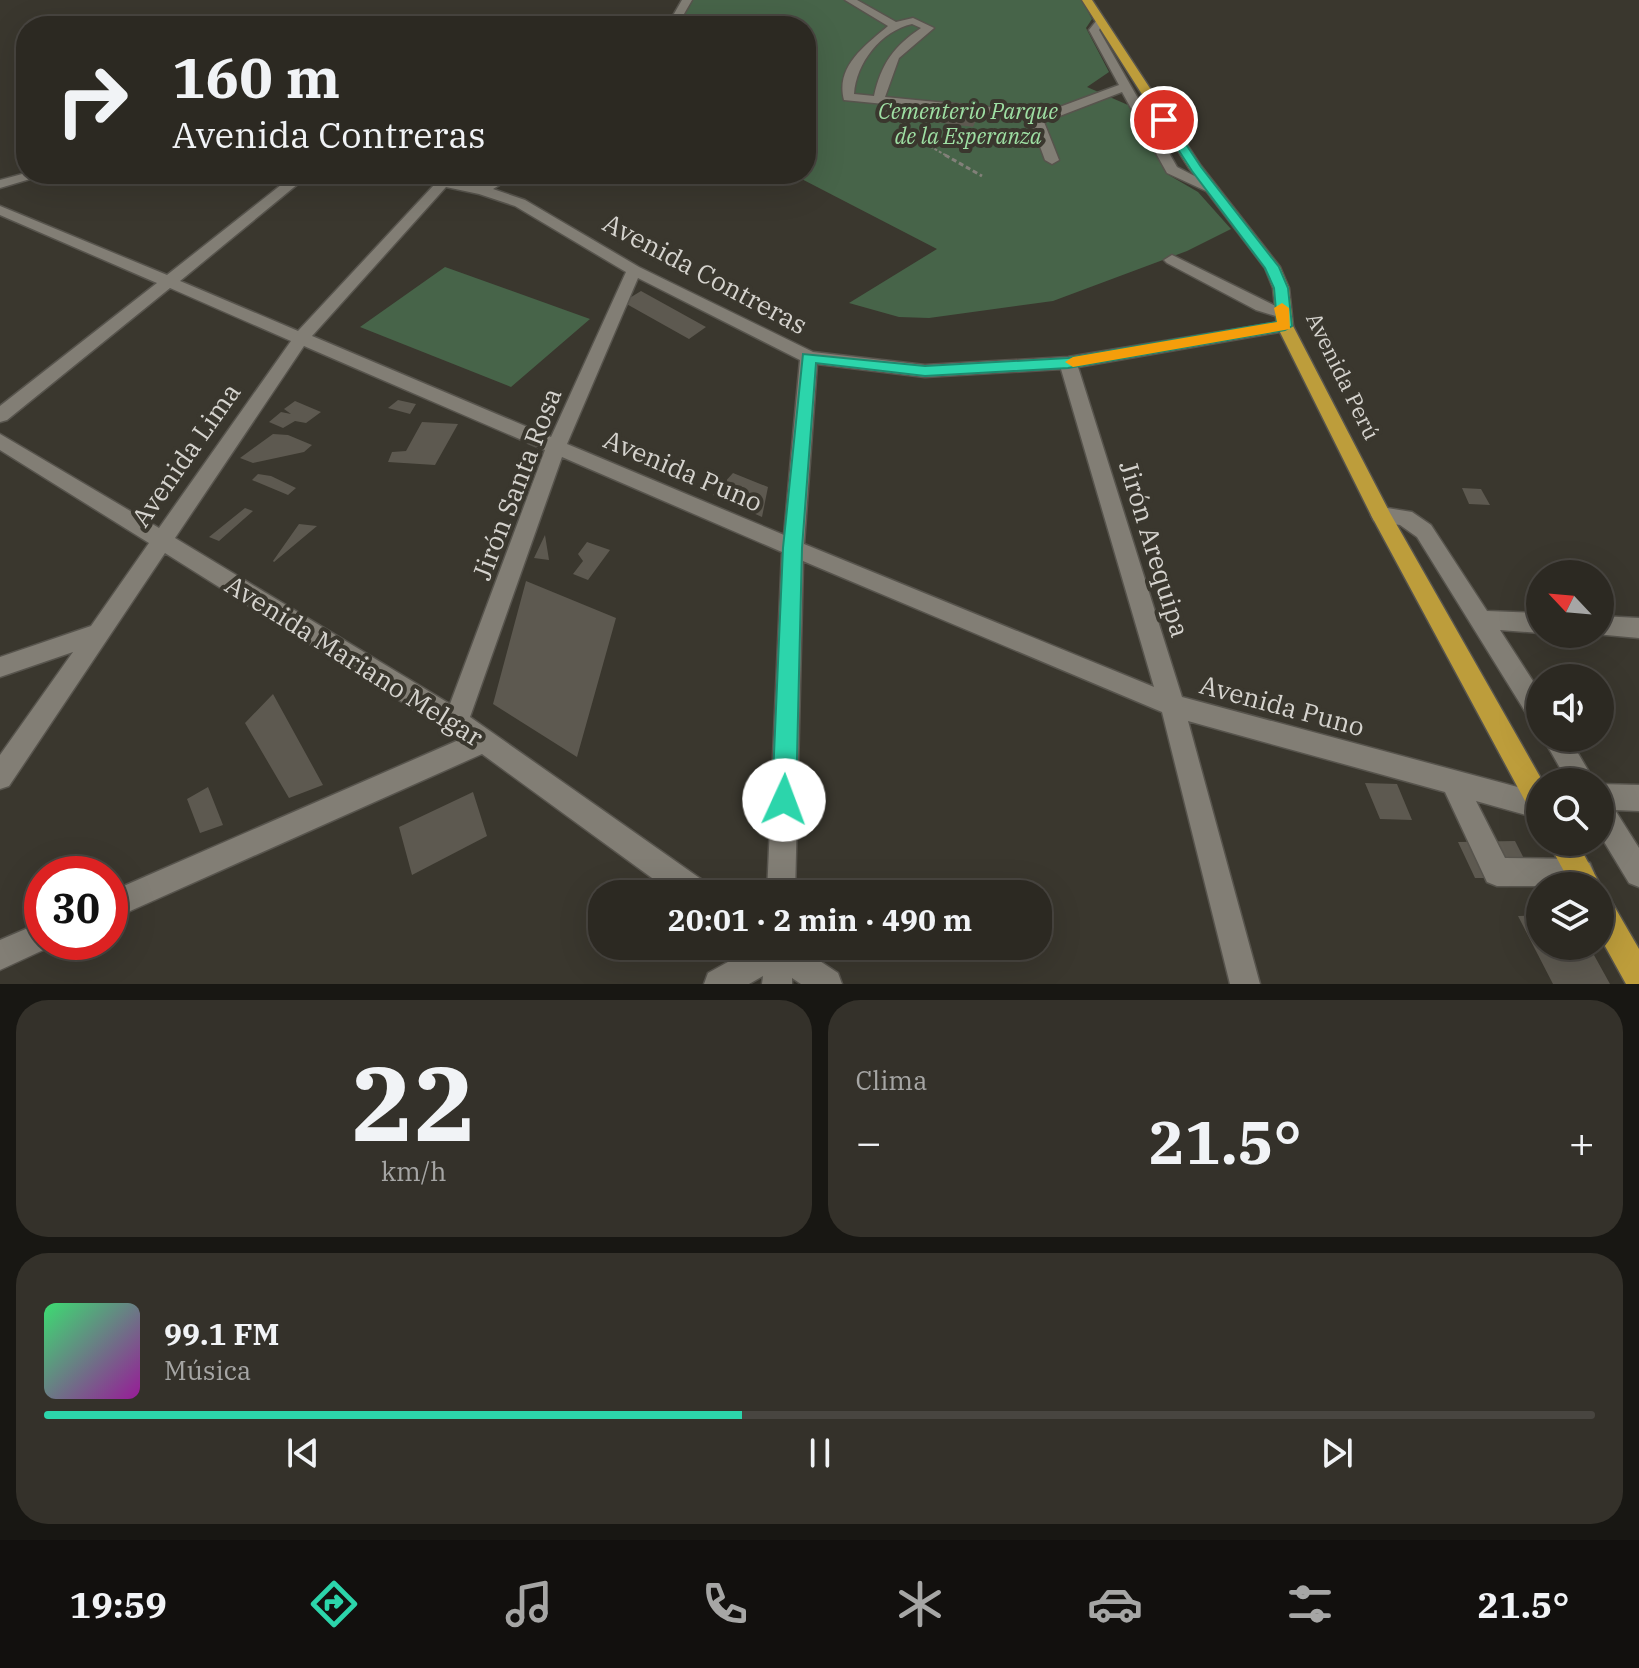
<!DOCTYPE html>
<html lang="es">
<head>
<meta charset="utf-8">
<style>
  body { margin:0; font-family:"IBM Plex Serif",serif; background:#34312a; color:#f1f3f6; height:100vh; display:flex; flex-direction:column; font-size:30px; white-space:nowrap }
  * { box-sizing:border-box; margin:0 }
  p { font-size:26px; color:#a6a6a5 }
  .icon { flex:none; width:44px; height:44px; fill:none; stroke:currentColor; stroke-width:2; stroke-linecap:round; stroke-linejoin:round }
  .map { position:relative; height:984px; overflow:hidden }
  .side { display:flex; flex-direction:column; gap:16px; padding:16px; background:#181713; flex:1 }
  .side>* { flex:none }
  .guide { position:absolute; left:16px; top:16px; width:800px; height:168px; border-radius:32px; box-shadow:0 8px 32px #0002,0 0 0 2px #484540; background:#2c2922; color:#f1f3f6; overflow:hidden }
  .needle { width:52px; rotate:296deg }
  .fabs { position:absolute; left:1526px; top:560px; display:grid; gap:16px }
  .fabs a { display:grid; place-items:center; width:88px; height:88px; border-radius:50%; background:#2c2922; box-shadow:0 8px 32px #0002,0 0 0 2px #484540; font-size:40px }
  .speed { position:absolute; left:24px; top:856px; display:flex; gap:16px; font-size:40px; font-weight:700; text-align:center }
  .speed>* { display:grid; place-content:center; width:104px; height:104px; border-radius:50%; background:#2c2922; box-shadow:0 8px 32px #0002,0 0 0 2px #484540; line-height:1 }
  .speed .limit { border:12px solid #d22; background:#fff; color:#111 }
  .pin { position:absolute; display:grid; place-items:center; width:68px; height:68px; color:#fff; margin:-34px; border:4px solid #fff; border-radius:50%; box-shadow:0 2px 8px #0007 }
  .me { position:absolute; width:88px; margin:-44px; rotate:2deg; stroke-linejoin:round; filter:drop-shadow(0 0 6px #0008) }
  .turn { display:flex; align-items:center; gap:28px; height:168px; padding:0 24px; font-size:36px }
  .turn .icon { width:104px; height:104px; stroke-width:2.5 }
  .turn b { display:block; font-size:56px; line-height:68px }
  .big { font-size:60px; font-weight:700; line-height:1.1 }
  .side .card { flex:1; display:flex; flex-direction:column; justify-content:center; gap:12px; min-width:0; padding:0 28px; border-radius:32px; background:#34312a }
  .side .dial { align-items:center; gap:0 }
  .dial b { font-size:104px; line-height:1 }
  .song { display:flex; align-items:center; gap:24px }
  .cover { width:96px; height:96px; border-radius:12px; background:linear-gradient(135deg,hsl(140 70% 55%),hsl(300 70% 35%)) }
  .played { height:8px; border-radius:4px; background:linear-gradient(90deg,#2cd5ab 45%,#484540 45%) }
  .keys { display:flex; justify-content:space-around; direction:ltr }
  .heat { display:flex; justify-content:space-between; align-items:center; font-size:44px; direction:ltr }
  .side .tiles { flex:1; display:grid; gap:16px; grid-template-columns:1fr 1fr }
  .card:last-child { grid-column:span 2 }
  .trip { position:absolute; left:588px; top:880px; width:464px; height:80px; border-radius:32px; background:#2c2922; box-shadow:0 8px 32px #0002,0 0 0 2px #484540; font-weight:700; line-height:80px; text-align:center }
  .dock { display:flex; height:128px; justify-content:space-around; align-items:center; background:#12100e; color:#a6a6a5 }
  .dock .icon { width:56px; height:56px }
  .dock .on { color:#2cd5ab }
  .dock b { font-size:36px; color:#f1f3f6 }
  .map>svg:first-child { display:block }
</style>
</head>
<body>
<div class="map">
<svg width="1639" height="984" viewBox="0 0 1639 984">
  <rect width="100%" height="100%" fill="#3a372e"/>
  <path fill="#476449" d="M693,0H1082L1092,19L1086,28L1109,72L1087,87L1128,105L1167,174L1198,192L1231,229L1187,251L1053,301L929,318L899,317L849,303L937,249L792,174H806V26H676Z
    M445,267L590,319L511,387L360,327Z"/>
  <path fill="#5d5950" d="M925,111L977,118L973,127L920,120Z
    M641,291L706,327L689,339L623,302Z
    M398,400L416,404L410,414L388,408Z
    M295,401L321,412L306,423L295,421L283,428L269,422L281,412L291,414L284,409Z
    M422,422L458,424L435,465L388,462L392,452L406,451Z
    M273,434L288,435L312,445L304,452L253,463L240,458Z
    M733,473L768,487L762,517L713,495Z
    M258,474L271,476L296,488L288,495L252,480Z
    M1462,488L1481,489L1490,505L1469,504Z
    M245,508L253,511L219,541L209,537Z
    M299,524L317,526L274,562L273,561Z
    M545,535L549,560L534,558Z
    M587,542L610,550L588,580L573,574L583,561L578,554Z
    M526,581L616,618L577,757L493,704Z
    M273,694L323,785L289,798L245,723Z
    M1365,783L1397,784L1412,820L1380,819Z
    M208,787L223,825L200,833L187,799Z
    M473,792L487,836L412,875L399,827Z
    M1515,841L1534,878H1475L1458,842Z
    M1540,915V946H1589L1610,984H1553L1518,916Z"/>
  <g fill="none" stroke-linecap="round" stroke-linejoin="round">
    <g stroke="#57544d" stroke-width="3">
      <path id="minor" d="M682,0H692L677,26H667Z
        M845,0H857L896,22L913,18L934,28L899,58L885,97L1028,111L1038,115L1119,85L1089,30L1097,20H1105L1099,30L1177,167L1218,188L1206,191L1167,173L1122,92L1044,122L1059,160L1052,164L1045,160L1031,122L1025,118L844,100C835,66 866,45 888,26ZM912,24L921,28C894,46 881,64 874,96L854,94C856,63 881,31 912,24Z
        M26,173L47,174L0,188V180Z
        M295,174H310L180,281L298,331L434,185L391,174H420L480,185L500,174H517L493,189L525,200L639,267L813,352L925,365L1068,357L1285,321L1291,322L1293,326L1291,330L1285,331L1078,367L1182,697L1540,793V819L1476,801L1505,858L1580,859L1590,863L1594,873L1590,883L1582,886H1497L1487,882L1445,792L1188,721L1260,984H1230L1162,712L803,561L795,894H767L782,552L562,457L470,717L708,884L712,894H674L482,754L110,920V892L461,739L165,553L9,786L0,789V755L73,652L0,677V657L91,626L149,543L0,450V434L159,528L291,341L170,288L7,420L0,422V406L157,283L0,215V206L167,275ZM446,187L479,194L515,206L626,272L551,437L312,336ZM638,278L800,360L784,535L567,444ZM304,346L545,450L450,704L175,538ZM817,364L925,377L1061,369L1154,687L804,544Z
        M1172,255L1290,313L1282,318L1256,310L1167,263L1164,260Z
        M1381,507L1412,512L1431,525L1487,611L1540,613V633L1500,630L1540,692V724L1531,721L1417,537L1400,525L1374,521L1371,515L1374,509Z
        M1600,616L1639,618V638L1595,634H1600Z
        M1543,738H1569L1595,782H1568Z
        M1600,784L1639,785V811L1615,810L1639,848V887L1629,883L1600,835Z
        M42,922V942H54L52,946L0,970V940Z
        M757,946H797L838,973L842,984H801L792,978V984H762L763,976L749,984H704L708,973Z"/>
    </g>
    <g stroke="#57544d" stroke-width="3">
      <path id="major" d="M1082,0H1092L1201,166L1280,267L1289,288L1293,326L1390,513L1543,782H1540V816L1531,812L1371,515L1277,326L1273,288L1265,268L1189,168Z
        M1548,842H1577L1601,886L1600,888L1572,886Z
        M1600,895L1610,899L1639,949V984H1626L1600,937Z"/>
    </g>
    <path stroke="#828079" stroke-width="2" stroke-dasharray="3 2" stroke-linecap="butt" d="M897,117L915,138L949,157"/>
    <path stroke="#828079" stroke-width="3" stroke-dasharray="5 3" stroke-linecap="butt" d="M945,155L982,176"/>
    <use href="#minor" fill="#827e75" fill-rule="evenodd"/>
    <use href="#major" fill="#bd9d3b" fill-rule="evenodd"/>
  </g>
  <path fill="#2cd5ab" stroke="#1d8a6f" stroke-width="2" d="M1160,117H1168L1201,167L1279,267L1288,288L1292,326L1285,330L1068,368L925,376L816,363L802,548L796,800L792,808L784,811L776,808L772,800L783,548L803,354L925,366L1068,358L1277,322L1274,288L1265,268L1192,171L1159,120Z"/>
  <path fill="#f59e0b" d="M1282,303L1289,308L1290,329L1073,367L1065,362L1073,357L1277,322L1274,308Z"/>
  <g text-anchor="middle" stroke-width="8" stroke-linejoin="round" paint-order="stroke">
    <g font-size="22" font-style="italic" fill="#9edfa3" stroke="#3a372e">
      <text x="968" y="119">Cementerio Parque<tspan x="968" dy="25">de la Esperanza</tspan></text>
    </g>
    <g font-size="22" fill="#d5d3ce" stroke="#3a372e">
      <text transform="translate(1343 376) rotate(64)" y="8">Avenida Perú</text>
    </g>
    <g font-size="26" fill="#d5d3ce" stroke="#3a372e">
      <text transform="translate(705 274) rotate(28)" y="9">Avenida Contreras</text>
      <text transform="translate(186 455) rotate(-55)" y="9">Avenida Lima</text>
      <text transform="translate(683 471) rotate(23)" y="9">Avenida Puno</text>
      <text transform="translate(517 484) rotate(-69)" y="9">Jirón Santa Rosa</text>
      <text transform="translate(1154 549) rotate(73)" y="9">Jirón Arequipa</text>
      <text transform="translate(354 661) rotate(32)" y="9">Avenida Mariano Melgar</text>
      <text transform="translate(1282 706) rotate(15)" y="9">Avenida Puno</text>
    </g>
  </g>
</svg>
<div class="fabs">
<a><svg class="needle" viewBox="-14 -14 28 28"><path d="M0-13l5 13h-10z" fill="#e53935"/><path d="M0 13l5-13h-10z" fill="#a6a6a5"/></svg></a>
<a><svg class="icon" aria-label="sound" viewBox="0 0 24 24"><path d="M4 9h4l5-4v14l-5-4H4zM17 9q2 3 0 6"/></svg></a>
<a><svg class="icon" aria-label="search" viewBox="0 0 24 24"><circle cx="10" cy="10" r="6"/><path d="M15 15l6 6"/></svg></a>
<a><svg class="icon" aria-label="layers" viewBox="0 0 24 24"><path d="M12 4l9 5-9 5-9-5zM3 14l9 5 9-5"/></svg></a>
</div>
<div class="speed"><div class="limit">30</div></div>
<div class="pin" style="left:1164px;top:120px;background:#d93025"><svg class="icon" aria-label="arrive" viewBox="0 0 24 24"><path d="M6 21V4h12l-3 4 3 4H6"/></svg></div>
<svg class="me" style="left:784px;top:800px" viewBox="-20 -20 40 40"><circle r="19" fill="#fff"/><path d="M0-13L10 11 0 6-10 11z" fill="#2cd5ab"/></svg>
<div class="trip">20:01 · 2 min · 490 m</div>
<div class="guide">
<div class="turn"><svg class="icon" aria-label="right" viewBox="0 0 24 24"><path d="M7 20v-9h11M14 6l5 5-5 5"/></svg><div><b>160 m</b>Avenida Contreras</div></div>
</div>
</div>
<section class="side">
<div class="tiles">
<div class="card dial"><b>22</b><p>km/h</p></div>
<div class="card"><p>Clima</p>
<div class="heat"><a>−</a><b class="big">21.5°</b><a>+</a></div>
</div>
<div class="card">
<div class="song"><i class="cover"></i><div><b>99.1 FM</b><p>Música</p></div></div>
<div class="played"></div>
<div class="keys"><svg class="icon" aria-label="previous" viewBox="0 0 24 24"><path d="M18 5L8 12l10 7zM5 5v14"/></svg><svg class="icon" aria-label="pause" viewBox="0 0 24 24"><path d="M8 5v14M16 5v14"/></svg><svg class="icon" aria-label="next" viewBox="0 0 24 24"><path d="M6 5l10 7-10 7zM19 5v14"/></svg></div>
</div>
</div>
</section>
<nav class="dock">
<b>19:59</b>
<svg class="icon on" aria-label="directions" viewBox="0 0 24 24"><path d="M12 3l9 9-9 9-9-9zM9 14v-3h6M13 9l2 2-2 2"/></svg>
<svg class="icon" aria-label="music" viewBox="0 0 24 24"><path d="M9 18V5l10-2v13"/><circle cx="6" cy="18" r="3"/><circle cx="16" cy="16" r="3"/></svg>
<svg class="icon" aria-label="phone" viewBox="0 0 24 24"><path d="M5 4h4l2 5-3 2q2 4 5 5l2-3 5 2v4C11 20 4 13 5 4z"/></svg>
<svg class="icon" aria-label="climate" viewBox="0 0 24 24"><path d="M12 3v18M4 7l16 10M4 17L20 7"/></svg>
<svg class="icon" aria-label="car" viewBox="0 0 24 24"><path d="M5 17H2v-5l4-1 3-4h7l3 4 3 1v5h-3M9 17h6M6 11h13"/><circle cx="7" cy="17" r="2"/><circle cx="17" cy="17" r="2"/></svg>
<svg class="icon" aria-label="filters" viewBox="0 0 24 24"><path d="M4 7h16M4 17h16"/><circle cx="9" cy="7" r="2"/><circle cx="15" cy="17" r="2"/></svg>
<b>21.5°</b>
</nav>
</body>
</html>
